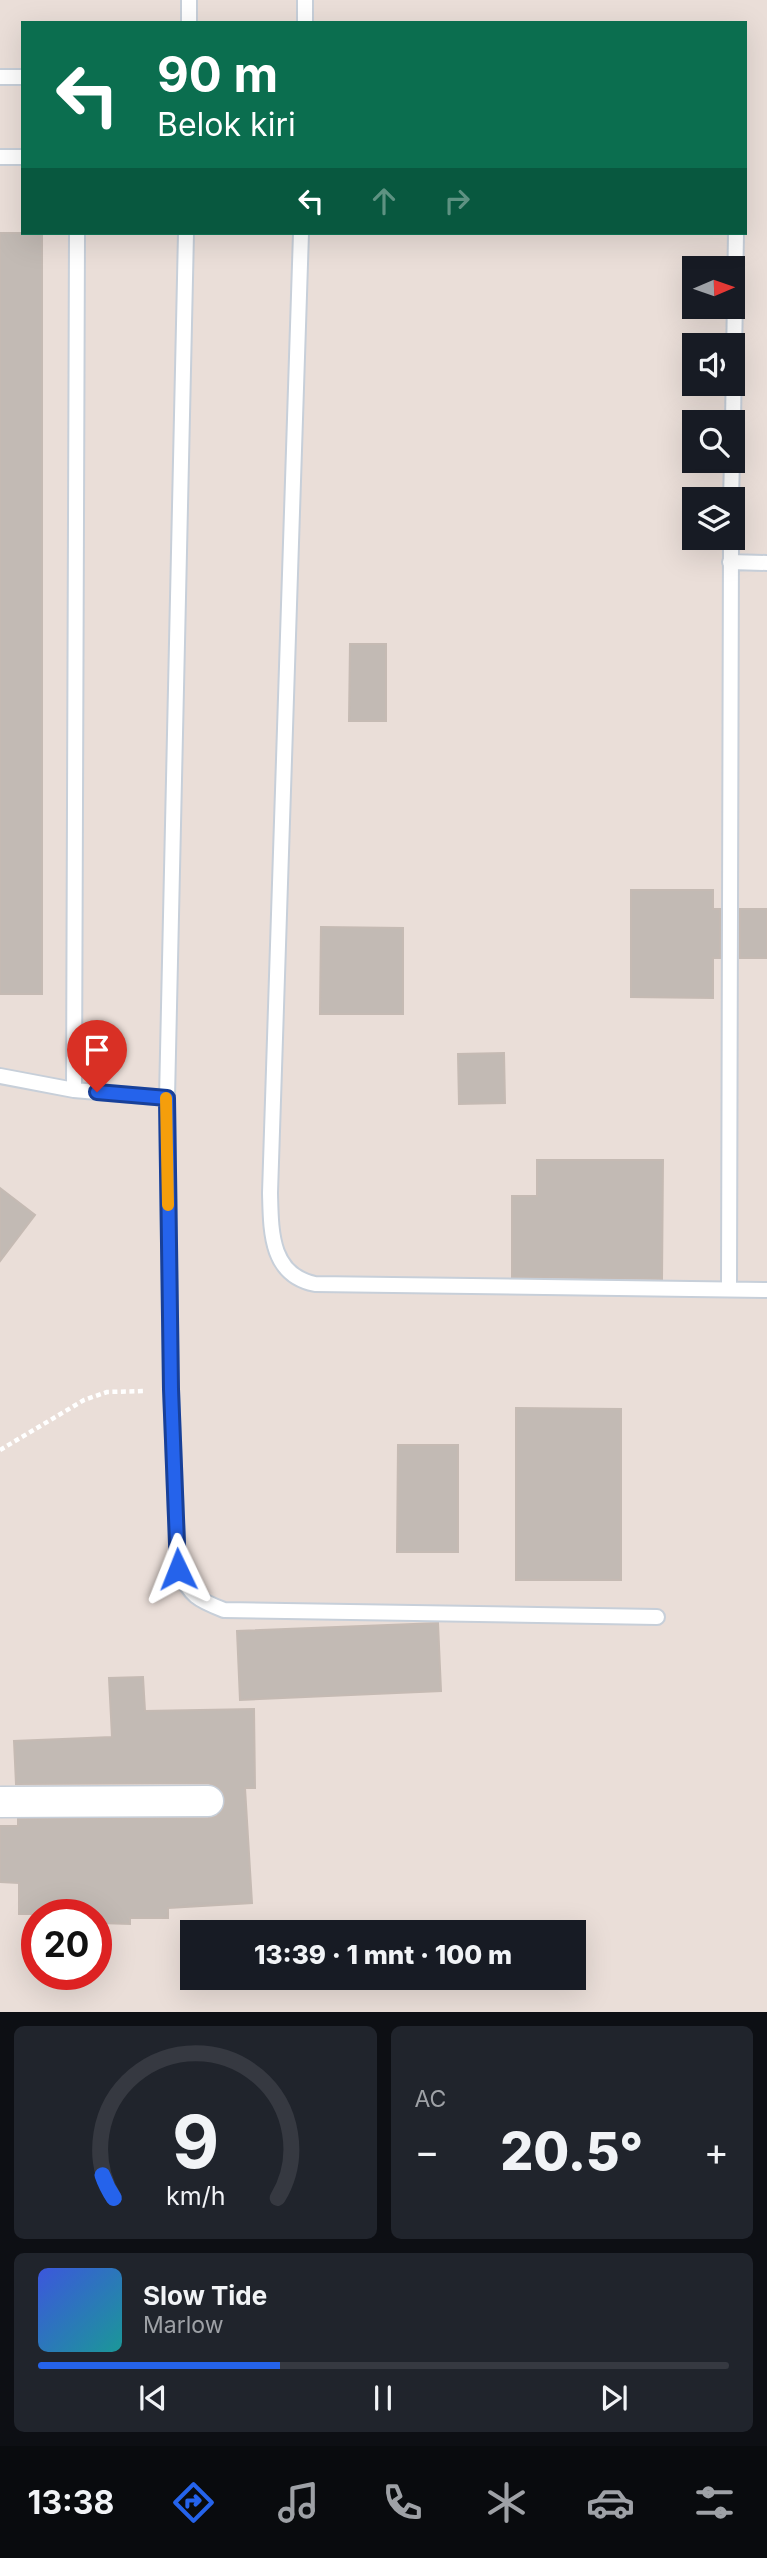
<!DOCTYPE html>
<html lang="id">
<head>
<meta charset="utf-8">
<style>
  body { margin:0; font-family:Inter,sans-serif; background:#20242c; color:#f1f3f6; height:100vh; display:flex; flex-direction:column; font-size:26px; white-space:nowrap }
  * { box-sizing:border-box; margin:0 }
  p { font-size:23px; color:#9ea1a6 }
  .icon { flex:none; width:38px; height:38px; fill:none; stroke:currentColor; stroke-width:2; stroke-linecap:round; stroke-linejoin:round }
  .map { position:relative; height:2012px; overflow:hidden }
  .details { display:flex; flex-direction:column; gap:14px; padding:14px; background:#0d0f14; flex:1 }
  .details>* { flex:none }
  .hud { position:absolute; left:21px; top:21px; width:726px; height:214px; border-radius:0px; box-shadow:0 7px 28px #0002; background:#0b6e4f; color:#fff; overflow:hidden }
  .needle { width:46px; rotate:88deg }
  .buttons { position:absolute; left:682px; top:256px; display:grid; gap:14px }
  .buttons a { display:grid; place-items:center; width:63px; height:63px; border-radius:0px; background:#171b24; box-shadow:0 7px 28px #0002; font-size:35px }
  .speed { position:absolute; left:21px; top:1899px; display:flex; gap:14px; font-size:35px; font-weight:700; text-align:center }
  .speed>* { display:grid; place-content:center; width:91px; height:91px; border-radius:50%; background:#171b24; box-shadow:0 7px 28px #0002; line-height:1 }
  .speed .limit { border:10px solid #d22; background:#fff; color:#111 }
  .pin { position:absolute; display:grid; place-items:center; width:60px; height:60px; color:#fff; margin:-72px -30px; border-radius:50% 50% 50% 0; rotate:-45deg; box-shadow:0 0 7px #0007 }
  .pin .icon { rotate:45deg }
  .me { position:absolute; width:77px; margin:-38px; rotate:358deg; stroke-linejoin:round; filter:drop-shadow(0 0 5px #0008) }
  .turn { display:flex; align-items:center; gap:24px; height:147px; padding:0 21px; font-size:32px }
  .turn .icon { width:91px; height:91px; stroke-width:2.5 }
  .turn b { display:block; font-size:49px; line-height:60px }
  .lanes { display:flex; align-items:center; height:66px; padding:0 21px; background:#0003; justify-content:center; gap:35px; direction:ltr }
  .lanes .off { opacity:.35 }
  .big { font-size:52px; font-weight:800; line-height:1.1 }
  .details .tile { flex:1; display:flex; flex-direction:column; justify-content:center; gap:10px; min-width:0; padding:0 24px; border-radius:10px; background:#20242c }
  .details .dial { align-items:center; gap:0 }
  .dial svg { height:182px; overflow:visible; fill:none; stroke:#363941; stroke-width:7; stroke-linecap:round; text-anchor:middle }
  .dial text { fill:#f1f3f6; stroke:none }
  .song { display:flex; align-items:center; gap:21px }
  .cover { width:84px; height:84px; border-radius:10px; background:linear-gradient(135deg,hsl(230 70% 55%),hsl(180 70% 35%)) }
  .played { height:7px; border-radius:4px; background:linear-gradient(90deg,#2563eb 35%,#363941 35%) }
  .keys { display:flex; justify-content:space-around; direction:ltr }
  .heat { display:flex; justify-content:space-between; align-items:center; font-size:38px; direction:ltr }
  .details .tiles { flex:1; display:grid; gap:14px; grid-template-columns:1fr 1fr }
  .tile:last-child { grid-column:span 2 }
  .trip { position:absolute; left:180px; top:1920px; width:406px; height:70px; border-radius:0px; background:#171b24; box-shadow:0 7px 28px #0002; font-weight:800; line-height:70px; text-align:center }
  .tab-bar { display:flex; height:112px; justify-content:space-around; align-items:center; background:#090b0e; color:#9ea1a6 }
  .tab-bar .icon { width:49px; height:49px }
  .tab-bar .on { color:#2563eb }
  .tab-bar b { font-size:32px; color:#f1f3f6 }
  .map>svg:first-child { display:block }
</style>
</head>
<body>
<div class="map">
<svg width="767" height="2012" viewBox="0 0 767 2012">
  <rect width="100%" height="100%" fill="#eaded8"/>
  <path fill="#c2bab4" stroke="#c5bab3" stroke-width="2" d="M0,233H42V994H0Z
    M350,644H386V721H349Z
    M631,890H713V909H720V958H713V998L631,997Z
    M740,909H767V958H740Z
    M321,927L403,928V1014H320Z
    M504,1053L505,1103L459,1104L458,1054Z
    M537,1160H663L662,1279L512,1277V1196H537Z
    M0,1188L35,1215L0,1261Z
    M516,1408L621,1409V1580H516Z
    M398,1445H458V1552H397Z
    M438,1623L441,1691L240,1700L237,1631Z
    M143,1677L145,1711L254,1709L255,1788H245L252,1903L168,1908V1918H130V1924L100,1923V1914H19V1883L0,1882V1826H18V1819L208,1818L217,1816L223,1809L225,1800L223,1792L216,1786L208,1783L16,1784L14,1741L112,1737L109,1678Z"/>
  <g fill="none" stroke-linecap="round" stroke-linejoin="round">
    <g stroke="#c7cfd9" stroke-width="18">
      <path id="lane" d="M189,23V0
        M305,23V0
        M0,77H23
        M0,157H23
        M186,233L167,1098L171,1389L178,1569C190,1596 198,1600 224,1610L657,1617
        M301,233L270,1193C271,1231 270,1275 315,1284L767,1290
        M733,422L736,233
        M731,499L732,460
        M730,562L767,563
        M0,1076L74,1090L167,1098
        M74,1090L77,233
        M729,1289L731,537"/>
    </g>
    <g stroke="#c7cfd9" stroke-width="33">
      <path id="street" d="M0,1802L208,1801"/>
    </g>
    <path stroke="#fff" stroke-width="4.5" stroke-dasharray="5 3.5" stroke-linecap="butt" d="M0,1450L84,1400L107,1392L146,1391"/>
    <use href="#lane" stroke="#fff" stroke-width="14"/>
    <use href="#street" stroke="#fff" stroke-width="30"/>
  </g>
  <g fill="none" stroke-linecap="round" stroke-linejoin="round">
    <g stroke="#184099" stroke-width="18">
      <path id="route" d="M97,1092L167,1098L171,1389L178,1569"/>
    </g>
    <use href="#route" stroke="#2563eb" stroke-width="12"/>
    <path stroke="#f59e0b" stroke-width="12" d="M166,1098L168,1205"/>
  </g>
</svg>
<div class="buttons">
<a><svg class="needle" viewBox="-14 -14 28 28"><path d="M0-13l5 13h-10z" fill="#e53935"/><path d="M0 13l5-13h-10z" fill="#9ea1a6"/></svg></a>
<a><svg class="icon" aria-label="sound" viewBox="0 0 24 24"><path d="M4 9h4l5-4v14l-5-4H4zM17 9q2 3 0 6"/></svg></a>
<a><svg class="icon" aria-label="search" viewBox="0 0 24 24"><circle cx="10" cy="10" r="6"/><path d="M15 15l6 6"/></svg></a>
<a><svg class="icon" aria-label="layers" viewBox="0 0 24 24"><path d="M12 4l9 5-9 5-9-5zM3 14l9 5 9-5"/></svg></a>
</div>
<div class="speed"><div class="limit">20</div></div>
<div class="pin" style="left:97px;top:1092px;background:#d93025"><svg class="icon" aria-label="arrive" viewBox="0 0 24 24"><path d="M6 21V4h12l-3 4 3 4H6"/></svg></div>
<svg class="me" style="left:178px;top:1569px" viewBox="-20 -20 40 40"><path d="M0-17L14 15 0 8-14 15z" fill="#2563eb" stroke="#fff" stroke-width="4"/></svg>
<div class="trip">13:39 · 1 mnt · 100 m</div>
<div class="hud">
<div class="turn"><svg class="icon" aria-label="left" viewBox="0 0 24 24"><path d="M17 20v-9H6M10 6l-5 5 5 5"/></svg><div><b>90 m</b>Belok kiri</div></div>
<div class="lanes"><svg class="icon" aria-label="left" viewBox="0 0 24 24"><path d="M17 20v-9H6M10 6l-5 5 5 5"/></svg><svg class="icon off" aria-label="ahead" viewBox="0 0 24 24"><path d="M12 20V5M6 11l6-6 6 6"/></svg><svg class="icon off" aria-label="right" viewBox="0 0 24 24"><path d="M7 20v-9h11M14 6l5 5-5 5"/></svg></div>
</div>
</div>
<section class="details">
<div class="tiles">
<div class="tile dial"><svg viewBox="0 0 100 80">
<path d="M14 69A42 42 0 1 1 86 69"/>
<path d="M14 69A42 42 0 0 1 9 59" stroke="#2563eb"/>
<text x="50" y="56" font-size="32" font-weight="700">9</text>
<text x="50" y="72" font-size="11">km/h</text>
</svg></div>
<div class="tile"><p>AC</p>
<div class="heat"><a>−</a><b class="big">20.5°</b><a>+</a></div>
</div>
<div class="tile">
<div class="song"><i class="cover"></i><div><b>Slow Tide</b><p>Marlow</p></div></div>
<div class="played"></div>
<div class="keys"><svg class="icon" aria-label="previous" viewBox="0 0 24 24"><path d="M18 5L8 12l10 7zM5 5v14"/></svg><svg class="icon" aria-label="pause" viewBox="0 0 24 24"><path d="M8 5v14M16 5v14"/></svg><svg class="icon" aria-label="next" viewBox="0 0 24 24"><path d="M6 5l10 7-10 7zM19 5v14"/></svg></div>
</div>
</div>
</section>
<nav class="tab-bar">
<b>13:38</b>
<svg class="icon on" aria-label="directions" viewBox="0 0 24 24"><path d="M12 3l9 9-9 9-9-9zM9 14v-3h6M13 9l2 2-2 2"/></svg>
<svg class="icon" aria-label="music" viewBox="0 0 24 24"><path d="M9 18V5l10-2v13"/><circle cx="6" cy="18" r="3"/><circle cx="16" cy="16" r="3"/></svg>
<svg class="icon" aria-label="phone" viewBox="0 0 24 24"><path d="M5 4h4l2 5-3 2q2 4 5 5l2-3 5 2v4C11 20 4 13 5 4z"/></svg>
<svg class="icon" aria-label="climate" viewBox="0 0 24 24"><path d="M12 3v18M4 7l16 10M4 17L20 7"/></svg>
<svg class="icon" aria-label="car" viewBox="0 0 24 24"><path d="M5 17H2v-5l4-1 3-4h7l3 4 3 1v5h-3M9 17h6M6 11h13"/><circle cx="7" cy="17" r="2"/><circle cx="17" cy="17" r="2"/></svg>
<svg class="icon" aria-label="filters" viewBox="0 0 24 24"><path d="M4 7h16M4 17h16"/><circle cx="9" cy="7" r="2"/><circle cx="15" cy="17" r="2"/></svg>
</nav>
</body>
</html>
